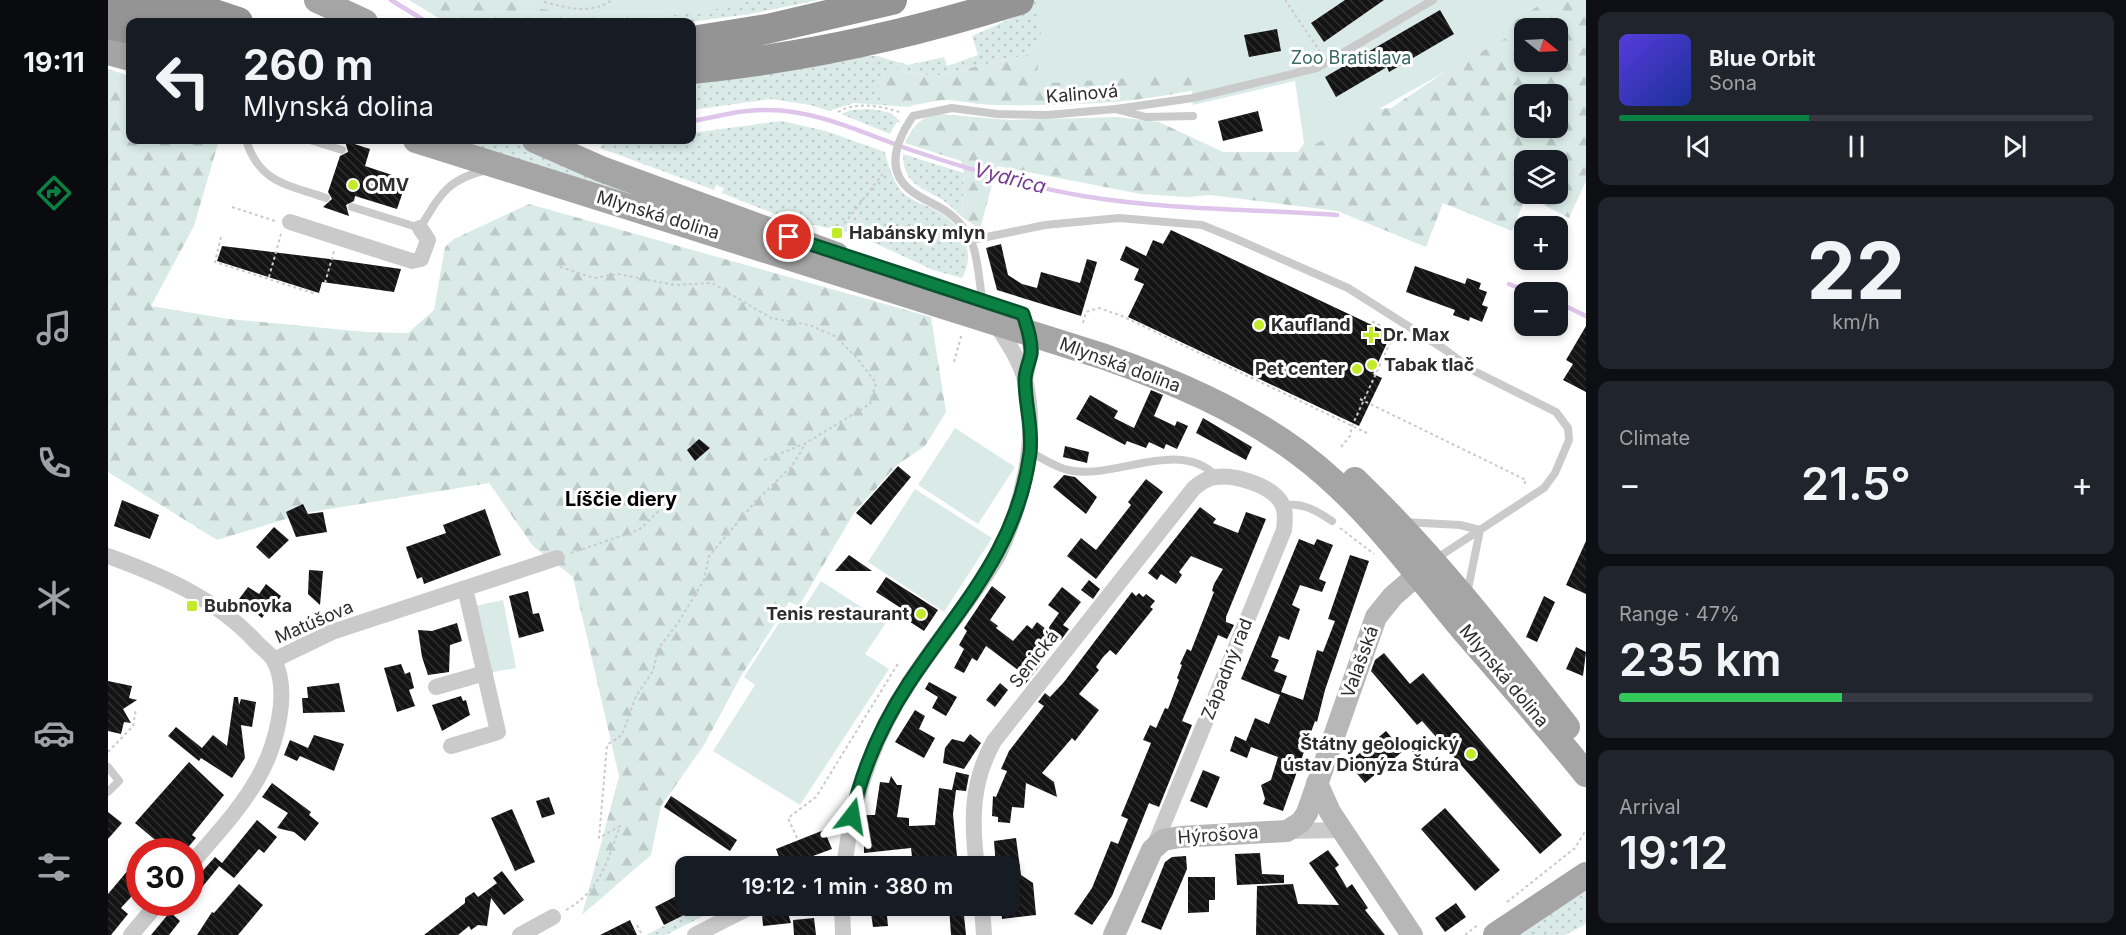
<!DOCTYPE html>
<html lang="en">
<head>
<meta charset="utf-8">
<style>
  body { margin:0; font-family:Inter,sans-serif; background:#20242c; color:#f1f3f6; height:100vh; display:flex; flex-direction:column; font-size:22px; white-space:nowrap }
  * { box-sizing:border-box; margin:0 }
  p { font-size:20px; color:#9ea1a6 }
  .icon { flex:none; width:33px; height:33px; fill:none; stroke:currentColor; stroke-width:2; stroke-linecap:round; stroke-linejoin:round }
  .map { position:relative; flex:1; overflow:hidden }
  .details { display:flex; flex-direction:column; gap:12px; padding:12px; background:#0d0f14; width:540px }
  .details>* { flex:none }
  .hud { position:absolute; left:18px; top:18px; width:570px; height:126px; border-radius:12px; box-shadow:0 3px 9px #0003; background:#171b24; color:#f1f3f6; overflow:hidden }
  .needle { width:39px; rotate:108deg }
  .buttons { position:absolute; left:1406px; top:18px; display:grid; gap:12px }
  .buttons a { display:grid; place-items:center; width:54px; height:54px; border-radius:12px; background:#171b24; box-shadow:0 3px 9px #0003; font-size:30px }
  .speed { position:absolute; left:18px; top:838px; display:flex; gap:12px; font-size:30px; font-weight:700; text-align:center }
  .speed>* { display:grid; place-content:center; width:78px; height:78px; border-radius:50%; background:#171b24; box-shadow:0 3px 9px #0003; line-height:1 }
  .speed .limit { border:9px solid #d22; background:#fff; color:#111 }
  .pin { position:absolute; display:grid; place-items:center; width:51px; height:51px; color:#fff; margin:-26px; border:3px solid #fff; border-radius:50%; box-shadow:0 2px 6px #0007 }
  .me { position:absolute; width:66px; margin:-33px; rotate:14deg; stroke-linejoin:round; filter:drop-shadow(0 0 4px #0008) }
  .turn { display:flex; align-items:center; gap:21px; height:126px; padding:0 18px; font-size:27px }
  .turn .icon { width:78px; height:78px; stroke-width:2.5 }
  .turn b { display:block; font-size:42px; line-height:51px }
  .big { font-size:45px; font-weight:600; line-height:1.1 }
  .details .tile { flex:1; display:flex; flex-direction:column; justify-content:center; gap:9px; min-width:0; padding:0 21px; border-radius:12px; background:#20242c }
  .details .dial { align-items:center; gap:0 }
  .dial b { font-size:78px; line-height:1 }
  .song { display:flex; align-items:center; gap:18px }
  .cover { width:72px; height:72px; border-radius:9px; background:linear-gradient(135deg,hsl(250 70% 55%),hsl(230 70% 35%)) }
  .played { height:6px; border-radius:3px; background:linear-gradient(90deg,#0b8043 40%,#363941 40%) }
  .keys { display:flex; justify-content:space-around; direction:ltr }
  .heat { display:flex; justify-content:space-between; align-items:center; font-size:33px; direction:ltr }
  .charge { height:9px; border-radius:4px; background:linear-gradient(90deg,#34c759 47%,#363941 0) }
  .trip { position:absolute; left:567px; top:856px; width:345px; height:60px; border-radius:12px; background:#171b24; box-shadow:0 3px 9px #0003; font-weight:600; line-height:60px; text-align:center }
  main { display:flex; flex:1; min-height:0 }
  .menu { display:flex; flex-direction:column; width:108px; justify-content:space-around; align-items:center; background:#090b0e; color:#9ea1a6 }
  .menu .icon { width:42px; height:42px }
  .menu .current { color:#0b8043 }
  .menu b { font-size:27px; color:#f1f3f6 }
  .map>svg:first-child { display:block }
</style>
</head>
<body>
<main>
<nav class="menu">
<b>19:11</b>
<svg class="icon current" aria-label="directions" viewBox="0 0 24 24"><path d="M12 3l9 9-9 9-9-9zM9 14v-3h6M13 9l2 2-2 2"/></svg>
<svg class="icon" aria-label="music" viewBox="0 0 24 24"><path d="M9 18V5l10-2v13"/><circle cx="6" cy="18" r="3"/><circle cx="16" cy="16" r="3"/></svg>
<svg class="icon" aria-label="phone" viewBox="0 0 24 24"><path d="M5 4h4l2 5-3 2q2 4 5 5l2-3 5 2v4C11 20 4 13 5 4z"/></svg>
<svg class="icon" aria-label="climate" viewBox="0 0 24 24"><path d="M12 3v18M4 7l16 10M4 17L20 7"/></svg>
<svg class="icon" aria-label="car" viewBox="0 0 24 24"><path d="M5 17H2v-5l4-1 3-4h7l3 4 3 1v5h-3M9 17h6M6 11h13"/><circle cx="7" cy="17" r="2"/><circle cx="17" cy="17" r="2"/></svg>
<svg class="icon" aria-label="filters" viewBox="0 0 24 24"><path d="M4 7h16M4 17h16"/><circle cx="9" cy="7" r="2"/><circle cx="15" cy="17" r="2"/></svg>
</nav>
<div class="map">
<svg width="1478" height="935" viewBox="0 0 1478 935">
  <defs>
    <pattern id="grass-dots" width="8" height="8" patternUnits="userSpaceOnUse" patternTransform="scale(1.5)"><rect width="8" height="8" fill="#daebe7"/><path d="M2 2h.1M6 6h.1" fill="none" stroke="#bbcac6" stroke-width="1.8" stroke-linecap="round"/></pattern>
    <pattern id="forest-firs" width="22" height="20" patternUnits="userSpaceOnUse" patternTransform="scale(1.5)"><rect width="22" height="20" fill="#daebe7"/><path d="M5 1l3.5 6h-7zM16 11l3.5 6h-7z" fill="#bbcac6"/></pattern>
    <pattern id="building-back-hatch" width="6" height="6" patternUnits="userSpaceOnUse" patternTransform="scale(1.5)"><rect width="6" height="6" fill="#141414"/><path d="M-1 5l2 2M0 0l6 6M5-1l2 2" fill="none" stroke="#2e2e2e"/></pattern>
  </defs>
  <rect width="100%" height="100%" fill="#fff"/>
  <path fill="url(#grass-dots)" d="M641,0H711L642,14L582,22H501L565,15Z
    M920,0H999L940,34L918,55L827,76L796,72L787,68L776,73L770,89L779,104L805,106L802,107L746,103L721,111L702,105L663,99L584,110V84L757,56H769L800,65L836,57L839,66L870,55L864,36L915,13Z
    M764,109L783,113L793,122L788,123L782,134L733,114L743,110Z
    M673,121L718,131L777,152C778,161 788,187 796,194C805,201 815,204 825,209C852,222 870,250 854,278L825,270L745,233L682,220L614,193L616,188L608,185L606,190L492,148L494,143L584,140V133Z
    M342,140H407L463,168L679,246Z
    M795,154L856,173L854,217C846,209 838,201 828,196C808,186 795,179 795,154Z
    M1478,884V924L1457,935H1402Z
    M594,906H615L558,935H538Z"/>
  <path fill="url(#forest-firs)" fill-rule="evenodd" d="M301,0H415L421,7L537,11L565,15L501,22H337Z
    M999,0L1099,87C1030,104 959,106 888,105C872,105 855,101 838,100C819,100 798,111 779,104C764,98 771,76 780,69L788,68L796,72L827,76L918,55L940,34Z
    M1384,0H1478V181L1461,218L1418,196L1404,231L1335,203L1318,247L1229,211L1102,195L1079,197L1033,194L889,166L872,229L854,217L856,173L853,161L797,143C805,126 812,117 831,114L902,120L1009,117L1051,122L1115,152H1190L1217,113L1283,108L1385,40ZM1416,28H1449V62H1416ZM1416,94H1449V128H1416ZM1416,160H1449V194H1416Z
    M0,69L22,76V140H111L86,226L43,306L121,319L258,332L300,333L326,310L337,247L346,239L421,204L823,317L838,412L817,446L789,465L746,513L691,606L681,602L633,676L596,745L553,806L543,855L474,915L511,776L465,577L425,546L381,483L197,513L109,540L0,472Z"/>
  <path fill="#daebe7" d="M415,0H645C573,23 494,18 421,7Z
    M927,0H1440L1392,30L1398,38L1197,150L1187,81L1085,105L1083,74L928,84L933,35Z
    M847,428L907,467L870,524L810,485Z
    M807,489L884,538L836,612L760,562Z
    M713,581L778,623L757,654L781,669L692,805L605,751L647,685L636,677L682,606L693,612Z
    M395,600L408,668L380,673L367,606Z"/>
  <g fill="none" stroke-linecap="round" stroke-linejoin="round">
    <path stroke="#dfc5ec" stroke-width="4.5" d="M283,0L319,22
      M584,121C608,117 635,109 660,110C708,110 755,133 800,149C856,168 916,186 975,196C1059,210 1144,209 1229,215
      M1401,284L1421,292
      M1449,302L1478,316"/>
  </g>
  <path fill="url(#building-back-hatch)" d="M1237,0H1276L1216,42L1203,23Z
    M1332,10L1346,34L1281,72L1279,67L1228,97L1217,77Z
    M1169,29L1173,51L1141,57L1136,35Z
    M1150,111L1155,131L1115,141L1110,121Z
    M237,141L262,149L257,166L299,180L289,209L247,196L246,201L238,205L241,216L215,207L224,199L220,192L232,156L240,152Z
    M1063,230L1283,334L1265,374L1274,378L1251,426L1020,317L1036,284L1026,280L1031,269L1012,260L1018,246L1038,256L1045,240L1055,244Z
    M893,244L900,275L914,284L929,288L933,272L972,283L979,259L989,262L973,316L889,290L878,248Z
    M114,246L230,260L293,269L286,292L214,282L211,293L109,261Z
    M1307,266L1357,284L1359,278L1373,283L1371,289L1379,292L1374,305L1380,307L1374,322L1362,317L1361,321L1345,315L1347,310L1298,292Z
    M1478,326V392L1455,380L1465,364L1458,360Z
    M1043,390L1055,395L1046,416L1067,426L1069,421L1080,426L1069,449L1058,444L1056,449L1041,442L1038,448L1019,441L1017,445L968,419L982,395L1010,411L1006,418L1026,428Z
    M1095,418L1144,447L1138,460L1088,433Z
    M591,439L602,448L587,461L579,450Z
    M957,446L981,452L979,463L955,457Z
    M790,466L803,477L763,525L748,513Z
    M956,475L967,477L989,497L978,514L945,487Z
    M1038,479L1055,492L988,579L959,556L973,538L988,550L1023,505L1020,502Z
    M14,500L51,515L42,539L6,526Z
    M195,504L200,514L215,512L219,532L188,537L178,512Z
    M1092,507L1108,519L1105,523L1130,533L1138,512L1158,519L1118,617V622L1126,625L1119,639L1110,635L1074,721L1084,725L1051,807L1041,803L1004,896L984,925L966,914L984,888L1003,841L1010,844L1020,819L1013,816L1043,743L1035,740L1042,725L1048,728L1057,708L1060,709L1071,680L1069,678L1074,665L1072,664L1079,649L1083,651L1106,592L1104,591L1106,584L1115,569L1083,556L1071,572L1074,575L1068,584L1053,574L1049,580L1040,573Z
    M377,509L393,555L316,584L314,577L309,579L298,547L338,533L335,525Z
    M166,527L181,540L161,559L148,547Z
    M1191,539L1206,545L1209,539L1225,545L1211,579L1218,582L1214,592L1192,585L1184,605L1192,609L1181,640L1171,636L1163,657L1171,660L1166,671L1179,676L1173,692L1195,700L1209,650L1215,652L1227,621L1220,619L1242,555L1261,561L1217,690L1209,722L1207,721L1175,811L1155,804L1157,799L1153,785L1163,780L1170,757L1143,747L1139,758L1122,751L1127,736L1138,741L1147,718L1161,724L1172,695L1133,679Z
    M1478,541V594L1458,585Z
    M741,555L764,571H727Z
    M201,570L215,571L212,605L200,594Z
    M778,577L830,610L816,631L796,618L799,612L768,592Z
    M981,580L992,589L985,599L973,590Z
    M158,584L173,596L164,610L161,608L154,618L131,599L140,587L151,594Z
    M884,586L898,597L882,620L890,626L888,628L905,641L919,625L924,629L929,622L939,630L951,613L940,605L954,587L973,602L955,625L961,629L953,640L948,636L930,658L935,662L914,688L903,679L910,670L878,646L869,661L864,658L856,673L846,668L856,649L851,645L859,631L856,628Z
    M420,591L425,614L431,613L436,631L411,638L401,596Z
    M1024,592L1028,596L1031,593L1035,597L1038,594L1047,601L1042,607L1045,609L1008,655L1002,650L995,657L988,667L991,670L971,694L991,710L967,741L964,738L934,773L946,782L949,797L918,783L916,808L904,807L902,823L890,822V817L884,816L885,796L888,797L899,771L893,769L901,751L936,706L930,702L937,693L942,697L956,682Z
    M1436,596L1447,602L1429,642L1418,637Z
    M238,606L239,616L225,620L223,608Z
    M349,623L354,641L342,645L341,672L320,675L314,657L310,630L324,631Z
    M1468,647L1478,652L1475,676L1458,669Z
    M1276,653L1302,684L1315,673L1454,835L1432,854L1314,721L1309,725L1263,671L1267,660Z
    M293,664L297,674L302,672L306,688L301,690L307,706L289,712L276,668Z
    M0,681L24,686L21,698L29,700L15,709L23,723L16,722L13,734L0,731Z
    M821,682L849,697L838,716L824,708L830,697L817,689Z
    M231,683L237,712L195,713L194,698H200L199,687Z
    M892,683L900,690L887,707L878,700Z
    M353,696L355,701L358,700L362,715L334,731L324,705Z
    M126,697H130L131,705L133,699L148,702L144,727L133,725L137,758L124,778L93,758L91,761L60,736L68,727L94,748L105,735L119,746Z
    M807,710L817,716L811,729L827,738L816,758L787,742Z
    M1278,731L1295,751L1257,783L1240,763Z
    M862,734L873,743L856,769L835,763L837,748L844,739L856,742Z
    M206,735L236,744L226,771L192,756L189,761L176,755L182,740L200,748Z
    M81,762L116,795L84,835L88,838L76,852H45L52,844L27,823Z
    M1095,770L1112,777L1099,808L1082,801Z
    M848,772L861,775L858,791L848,790L845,814L850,867H836V863L805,865L803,848L756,853V824L758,815H767L772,782L781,783L783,776L789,785H794L789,817L801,818V826L827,825L831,788L844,790Z
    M164,783L203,812L201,815L211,823L197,841L186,832L169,828L180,813L154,797Z
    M563,796L629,840L622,851L556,807Z
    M441,797L447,814L434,818L428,801Z
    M1337,808L1392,870L1367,891L1313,829Z
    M404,809L427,862L407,871L383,818Z
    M0,812L14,823L0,839Z
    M149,820L169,837L156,853L151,849L126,878L111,866L113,864L82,902V885L107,857L114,863Z
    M716,830L724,849L675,867L668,849Z
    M908,838L913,875L925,883L928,915L894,919L893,906H902V867H888L886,841Z
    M1220,850L1231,865L1227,868L1239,888L1244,884L1260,908L1257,910L1277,935H1148L1149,886L1185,884L1190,904L1231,905L1201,863Z
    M1152,853L1154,874L1176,875V883L1129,885L1127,854Z
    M1078,856L1079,869L1053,930L1033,922L1057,862L1064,857Z
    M21,869L32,878V887L13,908L20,914L3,935H0V894Z
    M394,871L416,900L396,915L383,898L379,926L370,925L363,930L361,926L350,935H316L357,903V898L366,892L370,897L389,883L385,878Z
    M1080,877H1107V900H1101V912L1080,913Z
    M131,884L155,905L130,935H89L104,912L106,913Z
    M578,891V914L556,925L547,907Z
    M1348,903L1358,917L1337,932L1327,918Z
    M762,906H778L780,926L765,927Z
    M841,906H855L858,935H843Z
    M678,907L683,923L655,926L654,914Z
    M62,912L72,921L61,935H43Z
    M706,918L708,935H686L685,920Z
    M522,920L529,935H492Z"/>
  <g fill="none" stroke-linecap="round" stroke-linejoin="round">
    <path stroke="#cacaca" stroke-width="2" stroke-dasharray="3 3" stroke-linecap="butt" d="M1177,0L1213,53
      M436,2C461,8 482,15 504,0
      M730,112C749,101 774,106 794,113
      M124,207L167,221
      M729,233L777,171
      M113,237L107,262L208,294
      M452,267L486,278L510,274L567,285L604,283L663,318L701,325L727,336L749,358L768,383L762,404L698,443L654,461
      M161,277L173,234
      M217,283L226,251
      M975,323L978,312L991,308L1014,316L1259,433
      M846,362L854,333
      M1252,399L1418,480L1415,487
      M1233,447L1242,436L1244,426L1287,332L1263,321
      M1232,528L1266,554
      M463,553L531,530L561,501
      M0,752L25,726L28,709
      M689,838L680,818L708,797L791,662
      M1399,902L1467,848L1478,830
      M458,910C493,890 499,861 512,826L491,838L499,745L514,735L528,696L545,671L550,649L570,623L596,580L601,556L647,502L684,466L698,443
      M529,925L534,935
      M1357,935L1371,924"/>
    <path stroke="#cacaca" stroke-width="8" d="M1011,110L1038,117L1085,116
      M138,140C152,184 179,184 218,198
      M202,140L234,150
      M244,207L312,228C332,195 339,179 379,170
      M864,240L937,225L1011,218L1094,225L1126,238L1240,288L1336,349L1364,370L1448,412L1460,428L1461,440L1447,473L1436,488L1326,560
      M875,303C870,279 871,246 855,227C838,205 821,205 802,190C776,169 790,138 805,116L844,108L889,114L939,115L1008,109L1085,98L1209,68L1325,0
      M922,452C934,458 947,467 960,470C1006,481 1070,437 1108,476
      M1175,506C1193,501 1209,511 1224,521
      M1296,522L1352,525L1372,530
      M1359,594L1372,530
      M0,767L11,781L0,792"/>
    <path stroke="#cacaca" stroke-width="16" d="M182,222L304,261L313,259L320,240L312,228
      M917,379L923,352L921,332
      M0,556C55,576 109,599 149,643C154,648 161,653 165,659C184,691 167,748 150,778C132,810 106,837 82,865
      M166,660L224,632L449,558
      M328,687L377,673
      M343,746L390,732L357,588
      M1179,831L1234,830
      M736,867C744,801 764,739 801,683C829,640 863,600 890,556C915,503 931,438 917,380C912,360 898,340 887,323
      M869,867C863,821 863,782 886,741L1086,488C1092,483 1099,478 1107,477C1127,474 1167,486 1175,506C1178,513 1177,522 1176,530L1045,849
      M734,906L735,935
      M874,906L876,935
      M23,935L50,903
      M412,935L445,917
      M587,935L644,906"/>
    <path stroke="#b7b7b7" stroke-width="22" d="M1209,783L1222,812L1304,935
      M1006,935L1044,850L1055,840L1072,837L1179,831L1193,822L1199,813L1268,617L1285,596L1323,563"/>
    <path stroke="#a5a5a5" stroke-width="26" d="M209,0L257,22
      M0,52L22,58
      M308,140L997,357C1065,381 1133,410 1191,453C1257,502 1305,570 1357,632C1398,679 1439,726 1478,774
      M427,140L493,169L728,255
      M1247,480C1326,556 1392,641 1459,727
      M1388,935L1478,875"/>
    <path stroke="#949494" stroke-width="30" d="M6,0L101,22
      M82,6L130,22
      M0,24L22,29
      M584,41L659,29L784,0
      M584,69C695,58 804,34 911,0"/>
  </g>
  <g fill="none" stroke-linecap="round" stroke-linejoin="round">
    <g stroke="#07532c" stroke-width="15">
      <path id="route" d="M681,237L915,314C919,327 924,340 923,354C921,363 917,371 917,380C917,405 925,428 922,453C909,550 852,606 801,683C774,724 754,769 744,816"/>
    </g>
    <use href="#route" stroke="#0b8043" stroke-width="10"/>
  </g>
  <g fill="#c1ea29" stroke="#fff" stroke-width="2">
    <circle cx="245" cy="185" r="6"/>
    <rect x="723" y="227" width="12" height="12" rx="3"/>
    <circle cx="1151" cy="325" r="6"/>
    <path d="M1260 326h6v6h6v6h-6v6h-6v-6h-6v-6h6z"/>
    <circle cx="1264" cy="365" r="6"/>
    <circle cx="1249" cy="369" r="6"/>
    <rect x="78" y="600" width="12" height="12" rx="3"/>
    <circle cx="813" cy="614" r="6"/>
    <circle cx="1363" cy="754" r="6"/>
  </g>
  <g text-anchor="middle" stroke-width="6" stroke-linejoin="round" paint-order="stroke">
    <g font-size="18" fill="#396a61" stroke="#fff">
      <text x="1243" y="64">Zoo Bratislava</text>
    </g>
    <g font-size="18" fill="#2d2d2d" stroke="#fff">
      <text transform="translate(974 94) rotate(-5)" y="6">Kalinová</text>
      <text transform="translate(550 215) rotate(17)" y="6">Mlynská dolina</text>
      <text transform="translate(1012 365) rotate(20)" y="6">Mlynská dolina</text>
      <text transform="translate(206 622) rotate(-23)" y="6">Matúšova</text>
      <text transform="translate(926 659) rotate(-52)" y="6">Senická</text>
      <text transform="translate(1252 662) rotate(-70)" y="6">Valašská</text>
      <text transform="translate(1119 669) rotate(-68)" y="6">Západný rad</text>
      <text transform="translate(1396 676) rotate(50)" y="6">Mlynská dolina</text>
      <text transform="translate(1110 835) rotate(-4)" y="6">Hýrošova</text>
    </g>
    <g font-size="18" font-weight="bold" fill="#2d2d2d" stroke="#fff" text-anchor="start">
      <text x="257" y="191">OMV</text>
      <text x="741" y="239">Habánsky mlyn</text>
      <text x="1163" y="331">Kaufland</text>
      <text x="1275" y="341">Dr. Max</text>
      <text x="1276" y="371">Tabak tlač</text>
      <text x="1237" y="375" text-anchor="end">Pet center</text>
      <text x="96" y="612">Bubnovka</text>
      <text x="801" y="620" text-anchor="end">Tenis restaurant</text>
      <text x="1351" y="750" text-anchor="end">Štátny geologický<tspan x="1351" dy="21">ústav Dionýza Štúra</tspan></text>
    </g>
    <g font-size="20" font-style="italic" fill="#743991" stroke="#fff">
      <text transform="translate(902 178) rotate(14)" y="7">Vydrica</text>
    </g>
    <g font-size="20" font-weight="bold" fill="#000" stroke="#fff">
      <text x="513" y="506">Líščie diery</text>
    </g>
  </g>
</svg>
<div class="buttons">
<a><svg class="needle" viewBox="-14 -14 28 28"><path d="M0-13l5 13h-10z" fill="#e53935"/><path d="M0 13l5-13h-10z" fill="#9ea1a6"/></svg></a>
<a><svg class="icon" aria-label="sound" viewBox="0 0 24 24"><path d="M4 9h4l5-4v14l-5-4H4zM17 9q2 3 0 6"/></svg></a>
<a><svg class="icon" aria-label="layers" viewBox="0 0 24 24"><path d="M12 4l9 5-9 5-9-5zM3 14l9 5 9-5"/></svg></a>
<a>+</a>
<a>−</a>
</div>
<div class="speed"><div class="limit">30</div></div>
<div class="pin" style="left:681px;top:237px;background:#d93025"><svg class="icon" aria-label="arrive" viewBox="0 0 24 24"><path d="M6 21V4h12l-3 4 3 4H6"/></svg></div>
<svg class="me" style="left:744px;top:816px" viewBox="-20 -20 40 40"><path d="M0-17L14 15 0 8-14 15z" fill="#0b8043" stroke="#fff" stroke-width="4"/></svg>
<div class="trip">19:12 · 1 min · 380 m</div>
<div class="hud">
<div class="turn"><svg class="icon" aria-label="left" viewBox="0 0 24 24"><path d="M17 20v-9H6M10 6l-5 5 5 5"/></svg><div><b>260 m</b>Mlynská dolina</div></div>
</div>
</div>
<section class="details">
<div class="tile">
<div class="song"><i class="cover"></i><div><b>Blue Orbit</b><p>Sona</p></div></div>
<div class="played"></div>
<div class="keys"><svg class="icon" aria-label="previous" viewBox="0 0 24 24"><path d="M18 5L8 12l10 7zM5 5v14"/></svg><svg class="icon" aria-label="pause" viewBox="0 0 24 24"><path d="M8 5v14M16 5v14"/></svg><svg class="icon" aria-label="next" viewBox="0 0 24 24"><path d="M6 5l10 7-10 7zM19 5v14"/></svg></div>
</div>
<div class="tile dial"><b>22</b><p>km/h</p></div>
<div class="tile"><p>Climate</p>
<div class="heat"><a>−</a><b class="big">21.5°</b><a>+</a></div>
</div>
<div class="tile"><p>Range · 47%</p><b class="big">235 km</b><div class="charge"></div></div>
<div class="tile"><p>Arrival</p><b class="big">19:12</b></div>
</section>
</main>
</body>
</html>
